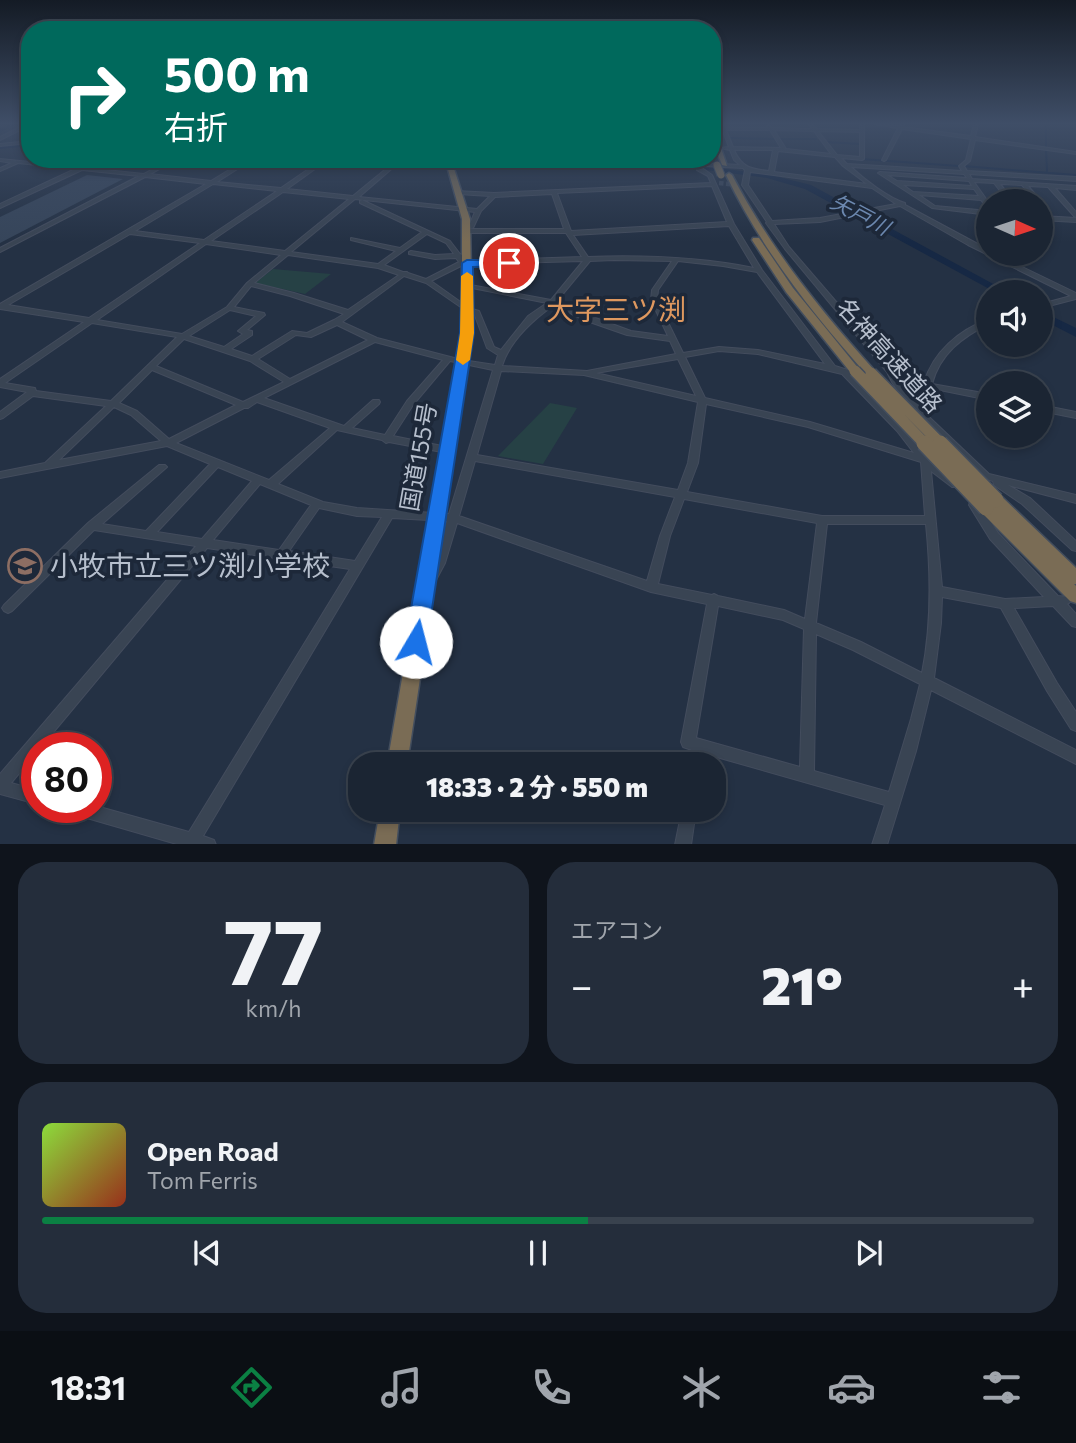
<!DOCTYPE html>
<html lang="ja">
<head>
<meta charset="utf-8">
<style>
  body { margin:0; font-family:Commissioner,"Noto Sans JP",sans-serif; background:#242d3b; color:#f1f3f6; height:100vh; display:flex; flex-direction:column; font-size:26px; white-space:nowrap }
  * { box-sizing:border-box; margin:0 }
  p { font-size:23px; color:#a0a5ac }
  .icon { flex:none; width:38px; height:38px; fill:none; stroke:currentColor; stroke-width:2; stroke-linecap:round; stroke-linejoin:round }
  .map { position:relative; height:844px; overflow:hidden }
  .sheet { display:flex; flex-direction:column; gap:18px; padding:18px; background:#0f141c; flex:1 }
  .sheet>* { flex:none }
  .hud { position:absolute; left:21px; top:21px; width:700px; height:147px; border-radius:28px; box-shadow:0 4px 10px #0003,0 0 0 2px #39424e; background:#00695c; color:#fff; overflow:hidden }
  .needle { width:46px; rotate:93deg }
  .tools { position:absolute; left:976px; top:189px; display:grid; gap:14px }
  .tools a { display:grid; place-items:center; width:77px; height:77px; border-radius:50%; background:#1b2533; box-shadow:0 4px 10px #0003,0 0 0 2px #39424e; font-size:35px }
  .speed { position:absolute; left:21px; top:732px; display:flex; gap:14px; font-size:35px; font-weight:700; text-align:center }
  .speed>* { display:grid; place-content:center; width:91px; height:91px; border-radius:50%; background:#1b2533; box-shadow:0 4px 10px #0003,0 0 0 2px #39424e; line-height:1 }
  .speed .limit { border:10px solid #d22; background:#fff; color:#111 }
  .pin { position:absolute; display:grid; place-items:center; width:60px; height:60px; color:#fff; margin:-30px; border:4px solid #fff; border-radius:50%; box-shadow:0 2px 7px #0007 }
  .me { position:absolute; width:77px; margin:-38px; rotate:8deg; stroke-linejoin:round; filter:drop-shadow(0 0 5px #0008) }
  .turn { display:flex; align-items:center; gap:24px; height:147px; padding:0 28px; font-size:32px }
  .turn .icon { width:91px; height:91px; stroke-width:2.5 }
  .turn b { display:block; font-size:49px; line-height:60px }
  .big { font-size:52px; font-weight:800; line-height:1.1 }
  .sheet .card { flex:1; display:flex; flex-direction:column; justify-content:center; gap:10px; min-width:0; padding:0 24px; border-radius:28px; background:#242d3b }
  .sheet .dial { align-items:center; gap:0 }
  .dial b { font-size:91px; line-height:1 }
  .song { display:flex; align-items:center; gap:21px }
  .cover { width:84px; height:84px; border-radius:10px; background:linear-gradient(135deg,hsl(90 70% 55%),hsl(10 70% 35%)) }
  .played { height:7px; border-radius:4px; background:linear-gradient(90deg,#0b8043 55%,#39424e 55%) }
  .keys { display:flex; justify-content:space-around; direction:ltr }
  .heat { display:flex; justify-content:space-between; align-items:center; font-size:38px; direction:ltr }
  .sheet .tiles { flex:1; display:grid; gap:18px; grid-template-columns:1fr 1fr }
  .card:last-child { grid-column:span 2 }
  .trip { position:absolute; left:348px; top:752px; width:378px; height:70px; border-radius:28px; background:#1b2533; box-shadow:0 4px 10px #0003,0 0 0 2px #39424e; font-weight:800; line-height:70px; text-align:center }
  .tabs { display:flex; height:112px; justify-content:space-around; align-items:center; background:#0b0f14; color:#a0a5ac }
  .tabs .icon { width:49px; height:49px }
  .tabs .current { color:#0b8043 }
  .tabs b { font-size:32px; color:#f1f3f6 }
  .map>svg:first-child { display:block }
</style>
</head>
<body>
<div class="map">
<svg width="1076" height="845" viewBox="0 0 1076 845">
  <rect width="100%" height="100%" fill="#243144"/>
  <path fill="#264145" d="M273,269L331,274L305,294L255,283Z
    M550,403L577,408L543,464L498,456Z"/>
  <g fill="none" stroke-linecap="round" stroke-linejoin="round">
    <path stroke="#162844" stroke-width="2" d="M1046,124V148
      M0,131L14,124
      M729,138L775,139
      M779,139H816
      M826,142L860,144
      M1046,149L1047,171
      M861,159L959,166
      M886,160L892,147
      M963,166L1076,175"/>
    <path fill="#162844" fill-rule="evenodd" d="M30,142V146L0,149V145Z
      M620,159H645L767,174L811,185L1008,292H995L805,189L767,178Z
      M1041,311L1076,328V337L1041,319Z"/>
  </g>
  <path fill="#36455a" d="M87,175L123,179L0,243V217Z"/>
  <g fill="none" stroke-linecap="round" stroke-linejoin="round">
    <path stroke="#3a4659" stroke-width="4.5" stroke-dasharray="4.5 2.5" stroke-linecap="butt" d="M719,183L739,185"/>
    <g stroke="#434c5d" stroke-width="2">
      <path id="minor" d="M26,124L30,125L0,140V137Z
        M720,124H724L725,127L768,128L767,126L769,125L772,128L812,129L809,124H813L817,129L860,130V124H864V159L862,160L841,158L847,164L962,171L959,166L966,160L971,139L902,129L886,160L884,161L882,160L898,128L874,124L899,126L900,124H904L903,127L971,136L974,124H978L975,137L1076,152V154L975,140L970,161L964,166L967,171L1076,177V181L969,174L972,179L1076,186V190L1055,188L1076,212V217L1074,216L1048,187L1028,186L1041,201H1035L1022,185L1000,184L1014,201H1008L994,183L974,182L989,203V209L981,200L919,195L935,206L989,211V215L932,208L878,173L880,172L967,178L964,174L851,167C864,179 888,198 905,203V205L989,250V254H995L1076,293V299L1041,308V304L1071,296L968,245L900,206L820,222L774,224L789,247L894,369L900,382L919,406L922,387L921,385L924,383C933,352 959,330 989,319V324C962,337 940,354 932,384L989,394V400L930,388L927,415L989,474L1076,495V503L1008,485L1030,498L1076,541V551L1072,550L1022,504L994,485L993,481L970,475L968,473L970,471L974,470L927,426L926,428H920L919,416L902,397L892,382L887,372L785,249L766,223L767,222L742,185L745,170L743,168L703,166L702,168L712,175L734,224L762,270L835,366L848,370L903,427L925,454L928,455L930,458L945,463L947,465L945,467L939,468L960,485L958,487H952L931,471L942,587L1005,599L1044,597L990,539L969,505L970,502H978L998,533L1058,596L1069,597L1071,600L1069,603L1067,604L1076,614V627L1072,626L1053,606L1014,608L1057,683L1076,712V731L1071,729L1047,691L1001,608L942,597L941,623L934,678L1076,750V764L931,690L916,751L887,845H872L885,805L706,754L704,765H690L692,750L683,747L681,742L707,604L651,592L457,523L445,563L436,580L432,582L428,580L426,577L435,562L447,521L392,518L203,836L214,840L216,845H180L73,814L68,812L66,807L96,806L189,832L350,569L207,548L41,747H37V752L11,783L37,790V804L0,794V774L196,546L94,530L12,611L8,613L4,611L2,608L4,605L88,523L159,465H165L167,467L102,524L146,531L210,464L167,446L0,478V472L45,463L106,406L33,396L3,418L0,419V412L27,392L0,387V379L84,322L0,309V304L206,184L145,177L0,252V248L139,176L82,170L0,208V204L75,169L18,163L0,171V168L12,163L0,161V159L80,167L98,159H104L87,168L144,174L172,159H178L150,174L211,181L247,159H253L217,182L281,188L323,159H329L287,189L353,196L398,159H403L359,197L477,209L490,196L458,194L456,193V191L494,193L711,183L708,176L697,170V166L645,159H662L698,163L699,159H703V163L740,165L734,160L730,150L720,148L729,147L722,129L713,128L721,127ZM726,130H770L781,148L733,147ZM774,130L814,131L831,154L786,149ZM818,131L860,132V157L837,155ZM734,150H773L769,171C751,169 742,168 734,150ZM778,151L835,157L843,166L867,184L774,172ZM750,172L872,188L896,204L820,218L772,221L748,185ZM887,175L969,181L972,186L897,181ZM213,184L277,191L204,240L135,231ZM903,185L974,189L979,196L913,192ZM712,186L727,222L571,231L557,193ZM283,192L349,199L285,251L211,241ZM552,194L564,229H469L473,228L481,211L495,197ZM355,199L475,212L469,226L464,228L466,229L464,231L467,233H566L582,257L464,261L462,257V255L460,254L450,241L362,200L360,201V203L422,232L400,248L351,238V240L396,251L378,264L291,252ZM729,226L754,268C699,257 644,255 588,257L573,235ZM130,234L200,243L89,318L8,305ZM427,234L446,243L454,254L435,255L411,251L409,252V254L435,259L456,258L459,262L426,279L408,273L407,272H403L384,265ZM206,244L281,255L247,283L227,307L182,334L97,320ZM288,255L378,268L399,275L348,310L294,293L254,283ZM614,260L672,261L652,290L651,300L668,336L631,331L590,316L557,301L590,261ZM583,261L551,300L465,284L464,285L467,287L547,303L528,316L501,350L494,347L479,311L469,308L431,281L465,264ZM678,261L723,266L757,272L825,364L758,350L719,347L683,353L657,300L658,290ZM404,276L426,283L465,310L474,313L487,348L498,355L495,365L462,360L377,338L342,322ZM251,286L290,296L344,314L334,320L307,333L292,331L252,356L231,349L252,335V331L247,330L265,315L264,313L234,307ZM554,305L584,320L627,335L670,341L676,354L587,371L502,366C510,340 533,320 554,305ZM230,310L256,316L238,331L243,334L224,347L189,336ZM92,323L177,337L111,401L36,391L35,388L5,383ZM337,325L368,340L290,379L258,359L296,335L311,337ZM184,339L250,361L284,382L243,402L156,366ZM375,342L443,360L407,401L385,435L352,428L379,404L380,402L379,400H373L344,426L264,398ZM719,351L758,354L842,374L897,431L914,453L810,422L705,398L685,357ZM678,359L696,396L596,373ZM450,361L493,370L449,514L357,508L323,502L278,484L337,430L382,440L386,443L389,442L447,453L450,452L452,450L447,447L393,436L413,405ZM152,370L236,405L169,439L137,411L119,403ZM501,371L584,375L698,402L688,463L678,490L477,455ZM257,402L330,428L269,480L176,443L244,408H248ZM706,404L808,427L921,462L925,516H822L687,492L698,463ZM114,407L131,415L161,441L59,460ZM475,461L675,497L660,536L647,581L459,516ZM218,467L252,481L202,539L157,532ZM260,484L311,505L279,550L213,540ZM684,499L817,523L805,619L784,610L718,596L714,594L712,595L658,584L670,536ZM319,508L357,516L382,517L355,561L289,551ZM827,524H926C931,574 932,623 922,673L861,642L816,623ZM718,606L783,620L804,629L800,767L696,738ZM816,634L853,650L920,684L911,719L889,792L814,771Z
        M30,141V143L0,146V144Z
        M1041,216L1076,218V222L1041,220Z
        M1041,405L1076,412V418L1041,411Z
        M682,810H696L691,845H675Z"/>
    </g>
    <g stroke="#434e5e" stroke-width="3">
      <path id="highway" d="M712,128L715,130L727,166L722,165L712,139Z
        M445,159H451L470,219L472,333L407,765H387L462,333V219Z
        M729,173L732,175C770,248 820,310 875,371L877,373L875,375H867C812,313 762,250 726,175Z
        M753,238H759L793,288L859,369L861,371L859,373H851L786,292L752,240Z
        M996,495L1001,496L1076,568V584H1074L1076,586V603L1070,601L981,512L979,508L981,504H991L1015,527L991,504L989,500L991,496Z
        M380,810H400L396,845H374Z"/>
    </g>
    <use href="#minor" fill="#394453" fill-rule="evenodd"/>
    <use href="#highway" fill="#7a6c55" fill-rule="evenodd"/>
    <g stroke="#434e5e" stroke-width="9" stroke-linecap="butt">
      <path id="highway-bridge-far2" d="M717,165L721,175"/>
    </g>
    <g stroke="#434e5e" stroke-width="14" stroke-linecap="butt">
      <path id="highway-bridge-far1" d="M855,371L926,445
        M871,373L942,445"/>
    </g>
    <g stroke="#434e5e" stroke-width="18" stroke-linecap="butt">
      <path id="highway-bridge" d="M924,443L986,508
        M940,443L996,500"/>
    </g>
    <use href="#highway-bridge-far2" stroke="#7a6c55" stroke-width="7"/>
    <use href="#highway-bridge-far1" stroke="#7a6c55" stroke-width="11"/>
    <use href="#highway-bridge" stroke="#7a6c55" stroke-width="15"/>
  </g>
  <linearGradient id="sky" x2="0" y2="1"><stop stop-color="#141b25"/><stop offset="0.51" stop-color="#3f4e67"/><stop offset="1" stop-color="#3f4e67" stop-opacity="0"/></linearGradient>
  <rect width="1076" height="242" fill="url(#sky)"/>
  <path fill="#1a73e8" stroke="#114b97" stroke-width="2" d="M509,260L515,263L513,266L473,267L474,333L427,642L424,649L416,652L408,649L405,642L460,333L462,263L467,260Z"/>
  <path fill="#f59e0b" d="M467,272L473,276L474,333L470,360L463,365L456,360L460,333L461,276Z"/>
  <defs>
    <g id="school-ring" transform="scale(1.75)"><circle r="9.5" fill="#1d2839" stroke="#8d6e63" stroke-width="1.5"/><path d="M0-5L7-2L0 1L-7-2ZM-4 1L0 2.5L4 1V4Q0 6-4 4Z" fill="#8d6e63"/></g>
  </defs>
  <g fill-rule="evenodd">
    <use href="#school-ring" x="25" y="566"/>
  </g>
  <g text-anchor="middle" stroke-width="7" stroke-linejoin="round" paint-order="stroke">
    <g font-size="21" font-style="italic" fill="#6c88af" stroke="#1d2839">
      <text transform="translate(860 215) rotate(28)" y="7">矢戸川</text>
    </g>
    <g font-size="24" fill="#b6bfcd" stroke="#1d2839">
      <text transform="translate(889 356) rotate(48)" y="8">名神高速道路</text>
      <text transform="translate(419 457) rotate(-80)" y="8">国道155号</text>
    </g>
    <g font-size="28" fill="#df985f" stroke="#1d2839">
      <text x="616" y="320">大字三ツ渕</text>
    </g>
    <g font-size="28" fill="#b6bfcd" stroke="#1d2839" text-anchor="start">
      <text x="50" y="576">小牧市立三ツ渕小学校</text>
    </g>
  </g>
</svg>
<div class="tools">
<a><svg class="needle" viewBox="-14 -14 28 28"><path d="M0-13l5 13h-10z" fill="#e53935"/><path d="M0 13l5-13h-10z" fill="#a0a5ac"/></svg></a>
<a><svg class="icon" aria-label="sound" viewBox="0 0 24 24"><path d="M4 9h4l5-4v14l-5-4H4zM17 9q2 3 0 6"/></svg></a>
<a><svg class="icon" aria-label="layers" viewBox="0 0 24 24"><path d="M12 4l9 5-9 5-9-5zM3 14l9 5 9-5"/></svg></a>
</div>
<div class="speed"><div class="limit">80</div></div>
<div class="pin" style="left:509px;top:263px;background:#d93025"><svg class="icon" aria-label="arrive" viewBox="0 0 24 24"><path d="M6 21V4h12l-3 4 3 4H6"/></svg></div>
<svg class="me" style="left:416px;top:642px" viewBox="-20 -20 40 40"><circle r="19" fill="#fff"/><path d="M0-13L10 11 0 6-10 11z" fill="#1a73e8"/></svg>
<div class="trip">18:33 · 2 分 · 550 m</div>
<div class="hud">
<div class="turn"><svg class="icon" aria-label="right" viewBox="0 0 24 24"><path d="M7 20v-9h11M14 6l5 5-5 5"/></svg><div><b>500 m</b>右折</div></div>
</div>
</div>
<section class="sheet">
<div class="tiles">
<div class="card dial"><b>77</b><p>km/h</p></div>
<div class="card"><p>エアコン</p>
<div class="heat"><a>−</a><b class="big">21°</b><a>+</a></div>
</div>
<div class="card">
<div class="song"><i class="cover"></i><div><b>Open Road</b><p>Tom Ferris</p></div></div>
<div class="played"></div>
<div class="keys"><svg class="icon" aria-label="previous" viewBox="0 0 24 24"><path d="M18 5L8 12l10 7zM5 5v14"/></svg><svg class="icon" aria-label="pause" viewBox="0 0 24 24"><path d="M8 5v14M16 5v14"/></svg><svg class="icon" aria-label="next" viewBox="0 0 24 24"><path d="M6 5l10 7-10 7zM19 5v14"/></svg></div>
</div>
</div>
</section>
<nav class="tabs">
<b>18:31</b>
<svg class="icon current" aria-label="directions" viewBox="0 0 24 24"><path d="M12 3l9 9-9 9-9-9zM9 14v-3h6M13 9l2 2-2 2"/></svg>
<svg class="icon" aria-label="music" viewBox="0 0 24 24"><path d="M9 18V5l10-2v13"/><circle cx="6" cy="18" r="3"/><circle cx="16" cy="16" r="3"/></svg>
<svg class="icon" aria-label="phone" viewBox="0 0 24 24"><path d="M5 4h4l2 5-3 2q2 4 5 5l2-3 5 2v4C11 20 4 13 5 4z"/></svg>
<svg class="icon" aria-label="climate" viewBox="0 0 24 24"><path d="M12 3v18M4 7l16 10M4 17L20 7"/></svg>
<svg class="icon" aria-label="car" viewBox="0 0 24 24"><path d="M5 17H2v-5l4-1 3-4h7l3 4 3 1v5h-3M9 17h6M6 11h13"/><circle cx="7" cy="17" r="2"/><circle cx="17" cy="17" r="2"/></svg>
<svg class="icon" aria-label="filters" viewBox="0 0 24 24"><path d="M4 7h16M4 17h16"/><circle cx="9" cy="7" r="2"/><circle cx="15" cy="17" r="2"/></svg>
</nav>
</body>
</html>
